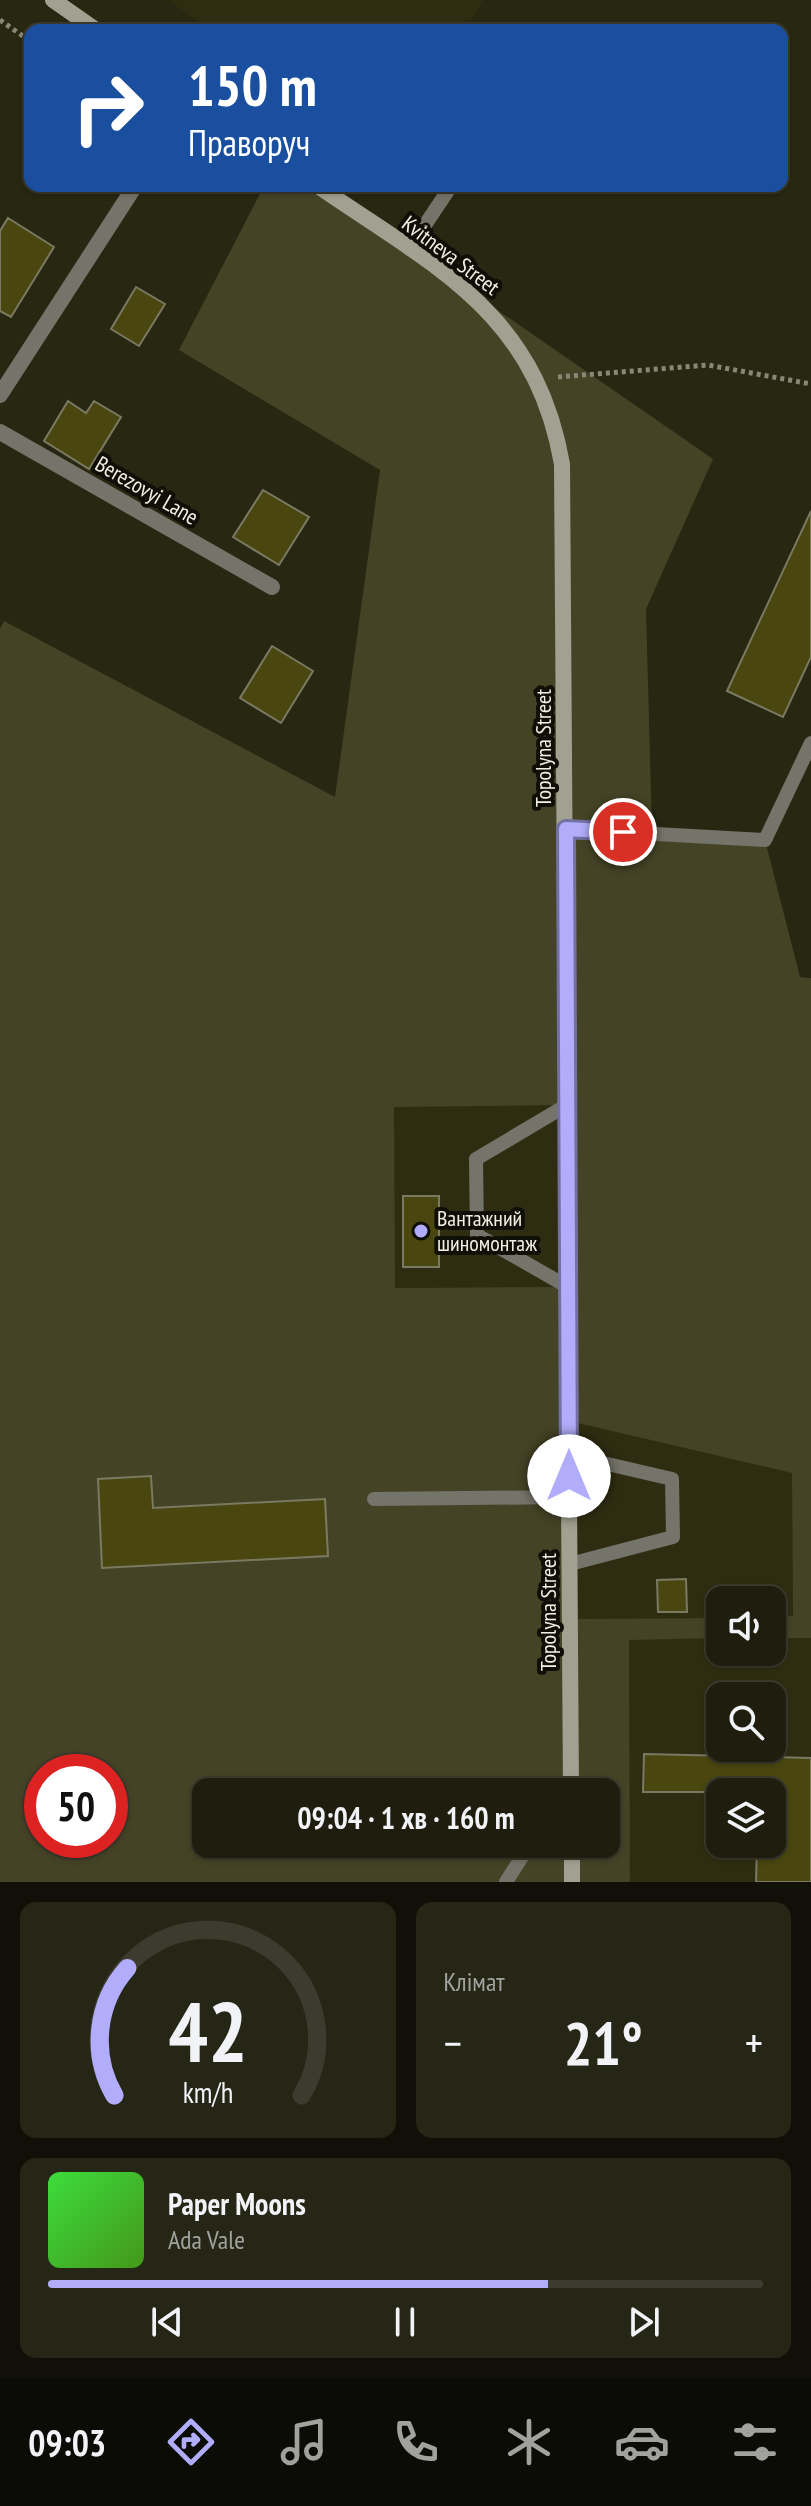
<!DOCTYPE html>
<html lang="uk">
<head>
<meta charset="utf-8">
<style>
  body { margin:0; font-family:"PT Sans Narrow",sans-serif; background:#262617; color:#f1f3f6; height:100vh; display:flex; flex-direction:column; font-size:30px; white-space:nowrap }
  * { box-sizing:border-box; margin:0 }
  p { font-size:26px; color:#a1a29e }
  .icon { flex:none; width:44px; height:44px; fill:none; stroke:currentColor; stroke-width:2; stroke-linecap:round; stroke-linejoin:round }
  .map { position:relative; height:1882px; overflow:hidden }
  .panel { display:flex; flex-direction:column; gap:20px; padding:20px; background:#101008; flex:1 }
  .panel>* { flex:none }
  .hud { position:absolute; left:24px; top:24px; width:764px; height:168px; border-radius:16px; box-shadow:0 2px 6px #0004,0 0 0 2px #3c3b2e; background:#1a4fa0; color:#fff; overflow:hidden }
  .fabs { position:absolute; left:706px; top:1586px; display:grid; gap:16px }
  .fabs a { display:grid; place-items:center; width:80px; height:80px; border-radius:16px; background:#1e1d0e; box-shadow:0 2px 6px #0004,0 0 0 2px #3c3b2e; font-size:40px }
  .speed { position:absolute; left:24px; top:1754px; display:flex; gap:16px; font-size:40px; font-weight:700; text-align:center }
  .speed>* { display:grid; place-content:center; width:104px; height:104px; border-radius:50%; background:#1e1d0e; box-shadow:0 2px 6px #0004,0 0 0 2px #3c3b2e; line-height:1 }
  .speed .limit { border:12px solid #d22; background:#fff; color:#111 }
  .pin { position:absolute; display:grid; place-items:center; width:68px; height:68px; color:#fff; margin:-34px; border:4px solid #fff; border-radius:50%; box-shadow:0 2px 8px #0007 }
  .me { position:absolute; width:88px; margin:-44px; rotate:0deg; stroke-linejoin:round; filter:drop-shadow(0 0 6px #0008) }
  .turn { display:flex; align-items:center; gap:28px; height:168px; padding:0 32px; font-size:36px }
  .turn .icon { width:104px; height:104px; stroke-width:2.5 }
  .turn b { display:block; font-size:56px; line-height:68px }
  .big { font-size:60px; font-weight:600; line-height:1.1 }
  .panel .widget { flex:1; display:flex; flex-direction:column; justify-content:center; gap:12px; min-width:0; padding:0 28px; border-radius:16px; background:#262617 }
  .panel .dial { align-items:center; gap:0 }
  .dial svg { height:208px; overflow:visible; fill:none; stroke:#3c3b2e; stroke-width:7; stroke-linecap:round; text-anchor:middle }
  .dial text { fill:#f1f3f6; stroke:none }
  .song { display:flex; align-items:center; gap:24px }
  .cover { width:96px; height:96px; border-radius:12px; background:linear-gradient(135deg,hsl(120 70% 55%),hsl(100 70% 35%)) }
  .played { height:8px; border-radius:4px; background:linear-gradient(90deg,#b1adfa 70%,#3c3b2e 70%) }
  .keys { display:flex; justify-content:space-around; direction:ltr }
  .heat { display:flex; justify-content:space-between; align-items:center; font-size:44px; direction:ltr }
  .panel .tiles { flex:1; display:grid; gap:20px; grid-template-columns:1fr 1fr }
  .widget:last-child { grid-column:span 2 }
  .trip { position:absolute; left:192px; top:1778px; width:428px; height:80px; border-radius:16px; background:#1e1d0e; box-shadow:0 2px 6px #0004,0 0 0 2px #3c3b2e; font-weight:600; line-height:80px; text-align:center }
  .dock { display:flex; height:128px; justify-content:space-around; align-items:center; background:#0c0c06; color:#a1a29e }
  .dock .icon { width:56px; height:56px }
  .dock .selected { color:#b1adfa }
  .dock b { font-size:36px; color:#f1f3f6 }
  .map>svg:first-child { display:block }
</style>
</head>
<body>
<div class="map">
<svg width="811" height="1882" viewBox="0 0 811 1882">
  <rect width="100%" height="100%" fill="#282712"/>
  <path fill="#2f2d11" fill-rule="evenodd" d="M168,0H483L465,30H211Z
    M567,1105L568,1287L394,1288L393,1107Z
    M569,1421L792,1473L793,1617H772V1600H720V1618L570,1619Z
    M720,1638V1652H772V1638H811V1882H630L629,1639ZM720,1696H772V1748H720ZM720,1792H772V1844H720Z"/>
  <path fill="#454326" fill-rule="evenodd" d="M264,186H318L713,459L646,609L652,833L765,840L800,977L811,978V1638H772V1617L793,1616L792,1473L569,1421L570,1619L720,1618V1638L629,1640L630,1882H0V629L4,621L335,797L380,470L179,350ZM567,1105L568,1287L395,1288L394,1107ZM42,1772H110V1840H42ZM206,1792H606V1844H206Z"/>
  <path fill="#494610" stroke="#7a7962" stroke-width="2" d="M8,218L54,247L11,317L0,311V231Z
    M136,287L165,304L139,346L111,329Z
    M68,401L86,413L94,401L121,417L89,469L44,441Z
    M263,490L309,517L279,565L233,537Z
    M811,511V657L783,717L727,691Z
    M272,646L313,671L281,723L240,698Z
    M403,1196H439V1267H403Z
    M151,1476L153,1508L325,1499L328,1556L102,1568L98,1479Z
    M686,1579L687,1612H658L657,1580Z
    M644,1754L811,1758V1882H756L757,1844H772V1792H643Z"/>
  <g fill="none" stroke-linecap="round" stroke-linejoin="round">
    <path stroke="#888876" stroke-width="5" stroke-dasharray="4 4" stroke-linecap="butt" d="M0,20L30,41
      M558,377L708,365L811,384"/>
    <path stroke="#75746a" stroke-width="14" d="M409,249L451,186
      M566,829L765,840L811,743
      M567,1105L476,1159L477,1235L568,1287
      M569,1455L672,1479L673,1537L570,1564
      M374,1499L569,1497
      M506,1882L530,1844"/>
    <path stroke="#75746a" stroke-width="16" d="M0,395L135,186
      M0,432L272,587"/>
    <path stroke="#a2a191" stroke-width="16" d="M53,0L96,30
      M318,186C435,267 535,311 562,464L571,1792
      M572,1844V1882"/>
  </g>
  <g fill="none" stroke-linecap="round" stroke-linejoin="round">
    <g stroke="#7370a2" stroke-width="20">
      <path id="route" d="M569,1476L566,829L623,832"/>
    </g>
    <use href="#route" stroke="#b1adfa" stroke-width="14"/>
  </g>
  <circle fill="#b1adfa" stroke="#0f0f07" stroke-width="3" cx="421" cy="1231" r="8"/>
  <g text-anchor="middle" stroke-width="8" stroke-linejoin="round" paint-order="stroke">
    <g font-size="22" fill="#f0f0e3" stroke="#0f0f07">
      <text transform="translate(451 255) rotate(37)" y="8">Kvitneva Street</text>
      <text transform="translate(147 490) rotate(30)" y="8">Berezovyi Lane</text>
      <text transform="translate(543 748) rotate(-90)" y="8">Topolyna Street</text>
      <text transform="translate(548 1612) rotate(-90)" y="8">Topolyna Street</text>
    </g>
    <g font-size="22" fill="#f0f0e3" stroke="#0f0f07" text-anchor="start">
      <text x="437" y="1226">Вантажний<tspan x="437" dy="25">шиномонтаж</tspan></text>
    </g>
  </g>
</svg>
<div class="fabs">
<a><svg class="icon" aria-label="sound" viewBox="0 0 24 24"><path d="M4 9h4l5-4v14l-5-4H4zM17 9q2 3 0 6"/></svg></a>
<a><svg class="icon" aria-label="search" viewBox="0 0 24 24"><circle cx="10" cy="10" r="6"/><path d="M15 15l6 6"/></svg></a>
<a><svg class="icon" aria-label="layers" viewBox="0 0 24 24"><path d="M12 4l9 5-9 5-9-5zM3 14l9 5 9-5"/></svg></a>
</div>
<div class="speed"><div class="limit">50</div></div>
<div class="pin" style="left:623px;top:832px;background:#d93025"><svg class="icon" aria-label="arrive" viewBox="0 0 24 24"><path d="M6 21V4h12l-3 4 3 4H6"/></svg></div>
<svg class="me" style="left:569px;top:1476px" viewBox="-20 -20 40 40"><circle r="19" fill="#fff"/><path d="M0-13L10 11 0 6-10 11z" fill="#b1adfa"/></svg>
<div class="trip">09:04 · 1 хв · 160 m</div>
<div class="hud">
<div class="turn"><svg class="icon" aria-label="right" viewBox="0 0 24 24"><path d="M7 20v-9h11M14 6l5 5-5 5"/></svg><div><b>150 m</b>Праворуч</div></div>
</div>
</div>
<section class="panel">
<div class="tiles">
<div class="widget dial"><svg viewBox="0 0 100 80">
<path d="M14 69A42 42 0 1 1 86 69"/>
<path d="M14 69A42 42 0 0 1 19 20" stroke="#b1adfa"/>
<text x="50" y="56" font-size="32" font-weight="700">42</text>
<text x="50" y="72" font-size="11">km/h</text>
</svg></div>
<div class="widget"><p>Клімат</p>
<div class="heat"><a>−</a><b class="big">21°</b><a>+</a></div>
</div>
<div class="widget">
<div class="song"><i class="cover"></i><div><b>Paper Moons</b><p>Ada Vale</p></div></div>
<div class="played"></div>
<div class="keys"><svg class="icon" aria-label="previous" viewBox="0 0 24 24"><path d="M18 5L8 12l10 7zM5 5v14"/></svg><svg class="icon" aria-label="pause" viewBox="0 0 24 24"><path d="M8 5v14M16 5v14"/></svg><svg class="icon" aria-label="next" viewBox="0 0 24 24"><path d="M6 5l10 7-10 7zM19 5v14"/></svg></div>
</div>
</div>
</section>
<nav class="dock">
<b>09:03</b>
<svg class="icon selected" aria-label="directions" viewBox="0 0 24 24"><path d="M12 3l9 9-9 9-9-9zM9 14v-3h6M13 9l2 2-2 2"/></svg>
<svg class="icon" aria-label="music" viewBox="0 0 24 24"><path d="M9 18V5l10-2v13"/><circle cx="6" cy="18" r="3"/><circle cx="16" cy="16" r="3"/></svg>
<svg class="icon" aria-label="phone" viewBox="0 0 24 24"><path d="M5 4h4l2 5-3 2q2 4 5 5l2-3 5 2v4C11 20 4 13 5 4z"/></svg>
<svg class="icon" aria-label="climate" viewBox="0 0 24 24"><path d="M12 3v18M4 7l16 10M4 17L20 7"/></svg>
<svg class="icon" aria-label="car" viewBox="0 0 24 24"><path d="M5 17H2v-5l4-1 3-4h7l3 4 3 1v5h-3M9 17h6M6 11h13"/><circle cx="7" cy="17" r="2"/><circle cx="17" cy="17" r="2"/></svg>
<svg class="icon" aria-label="filters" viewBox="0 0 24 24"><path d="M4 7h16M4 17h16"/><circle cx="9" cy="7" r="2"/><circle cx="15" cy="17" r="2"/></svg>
</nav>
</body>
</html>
